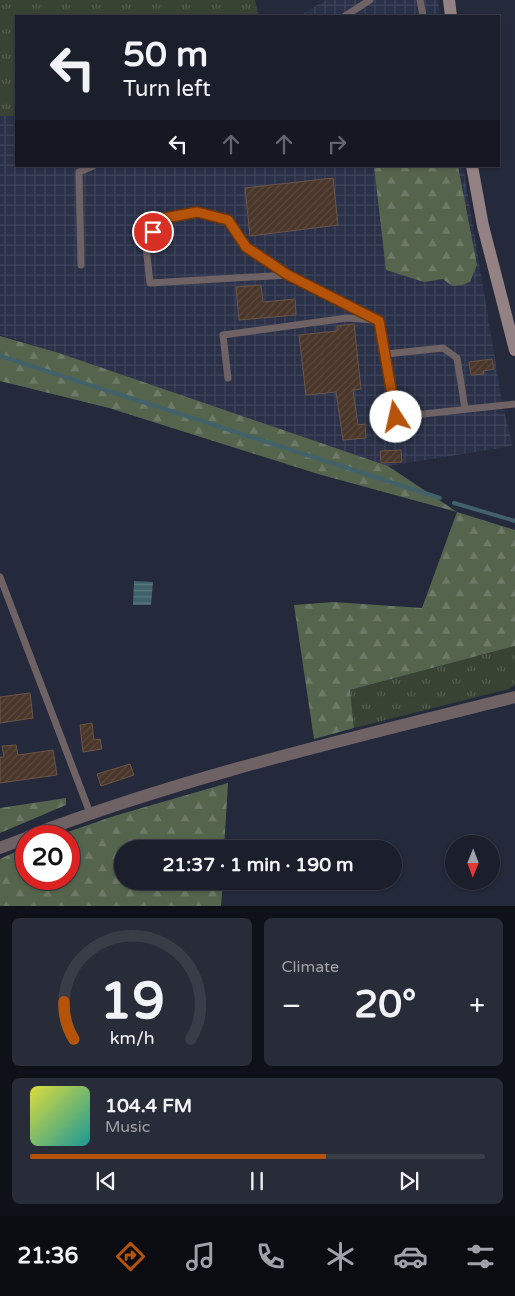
<!DOCTYPE html>
<html lang="en">
<head>
<meta charset="utf-8">
<style>
  body { margin:0; font-family:"Varela Round",sans-serif; background:#282c38; color:#f1f3f6; height:100vh; display:flex; flex-direction:column; font-size:19px; white-space:nowrap }
  * { box-sizing:border-box; margin:0 }
  p { font-size:16px; color:#a0a2a9 }
  .icon { flex:none; width:28px; height:28px; fill:none; stroke:currentColor; stroke-width:2; stroke-linecap:round; stroke-linejoin:round }
  .map { position:relative; height:906px; overflow:hidden }
  .panel { display:flex; flex-direction:column; gap:12px; padding:12px; background:#0f1118; flex:1 }
  .panel>* { flex:none }
  .guide { position:absolute; left:15px; top:15px; width:485px; height:152px; border-radius:0px; box-shadow:0 1px 4px #0004,0 0 0 1px #393d48; background:#1b1f2c; color:#f1f3f6; overflow:hidden }
  .needle { width:32px; rotate:181deg }
  .controls { position:absolute; left:445px; top:835px; display:grid; gap:10px }
  .controls a { display:grid; place-items:center; width:55px; height:55px; border-radius:50%; background:#1b1f2c; box-shadow:0 1px 4px #0004,0 0 0 1px #393d48; font-size:25px }
  .speed { position:absolute; left:15px; top:825px; display:flex; gap:10px; font-size:25px; font-weight:700; text-align:center }
  .speed>* { display:grid; place-content:center; width:65px; height:65px; border-radius:50%; background:#1b1f2c; box-shadow:0 1px 4px #0004,0 0 0 1px #393d48; line-height:1 }
  .speed .limit { border:8px solid #d22; background:#fff; color:#111 }
  .pin { position:absolute; display:grid; place-items:center; width:42px; height:42px; color:#fff; margin:-21px; border:2px solid #fff; border-radius:50%; box-shadow:0 1px 5px #0007 }
  .me { position:absolute; width:55px; margin:-28px; rotate:350deg; stroke-linejoin:round; filter:drop-shadow(0 0 4px #0008) }
  .turn { display:flex; align-items:center; gap:18px; height:105px; padding:0 25px; font-size:22px }
  .turn .icon { width:65px; height:65px; stroke-width:2.5 }
  .turn b { display:block; font-size:35px; line-height:42px }
  .lanes { display:flex; align-items:center; height:48px; padding:0 25px; background:#0003; justify-content:center; gap:25px; direction:ltr }
  .lanes .off { opacity:.35 }
  .big { font-size:38px; font-weight:700; line-height:1.1 }
  .panel .widget { flex:1; display:flex; flex-direction:column; justify-content:center; gap:8px; min-width:0; padding:0 18px; border-radius:8px; background:#282c38 }
  .panel .dial { align-items:center; gap:0 }
  .dial svg { height:130px; overflow:visible; fill:none; stroke:#393d48; stroke-width:7; stroke-linecap:round; text-anchor:middle }
  .dial text { fill:#f1f3f6; stroke:none }
  .song { display:flex; align-items:center; gap:15px }
  .cover { width:60px; height:60px; border-radius:8px; background:linear-gradient(135deg,hsl(60 70% 55%),hsl(180 70% 35%)) }
  .played { height:5px; border-radius:2px; background:linear-gradient(90deg,#b45309 65%,#393d48 65%) }
  .keys { display:flex; justify-content:space-around; direction:ltr }
  .heat { display:flex; justify-content:space-between; align-items:center; font-size:28px; direction:ltr }
  .panel .tiles { flex:1; display:grid; gap:12px; grid-template-columns:1fr 1fr }
  .widget:last-child { grid-column:span 2 }
  .trip { position:absolute; left:114px; top:840px; width:288px; height:50px; border-radius:25px; background:#1b1f2c; box-shadow:0 1px 4px #0004,0 0 0 1px #393d48; font-weight:700; line-height:50px; text-align:center }
  .tabs { display:flex; height:80px; justify-content:space-around; align-items:center; background:#0b0c12; color:#a0a2a9 }
  .tabs .icon { width:35px; height:35px }
  .tabs .active { color:#b45309 }
  .tabs b { font-size:22px; color:#f1f3f6 }
  .map>svg:first-child { display:block }
</style>
</head>
<body>
<div class="map">
<svg width="515" height="906" viewBox="0 0 515 906">
  <defs>
    <pattern id="industrial-grid" width="8" height="8" patternUnits="userSpaceOnUse" patternTransform="scale(1.25)"><rect width="8" height="8" fill="#2a3149"/><path d="M0 4h8M4 0v8" fill="none" stroke="#3f455b"/></pattern>
    <pattern id="grass-tufts" width="24" height="20" patternUnits="userSpaceOnUse" patternTransform="scale(1.25)"><rect width="24" height="20" fill="#394334"/><path d="M3 7l-1-3M5 7V3M7 7l1-3M15 17l-1-3M17 17v-4M19 17l1-3" fill="none" stroke="#565e52"/></pattern>
    <pattern id="forest-firs" width="22" height="20" patternUnits="userSpaceOnUse" patternTransform="scale(1.25)"><rect width="22" height="20" fill="#55644d"/><path d="M5 1l3.5 6h-7zM16 11l3.5 6h-7z" fill="#6e7a68"/></pattern>
    <pattern id="water-rules" width="6" height="5" patternUnits="userSpaceOnUse" patternTransform="scale(1.25)"><rect width="6" height="5" fill="#41626a"/><path d="M0 2.5h6" fill="none" stroke="#5d7980"/></pattern>
    <pattern id="building-hatch" width="6" height="6" patternUnits="userSpaceOnUse" patternTransform="scale(1.25)"><rect width="6" height="6" fill="#4a362a"/><path d="M-1 1l2-2M0 6l6-6M5 7l2-2" fill="none" stroke="#5c4a3f"/></pattern>
  </defs>
  <rect width="100%" height="100%" fill="#24293b"/>
  <path fill="url(#industrial-grid)" d="M326,0H438L440,16H299Z
    M0,116H16V166H463L503,407L513,446L388,466L59,353L0,335Z"/>
  <path fill="url(#grass-tufts)" d="M0,0H255L259,16H16V116H0Z
    M515,646V685L509,689L354,728L350,690Z"/>
  <path fill="url(#forest-firs)" d="M374,166H458L477,265L470,282L462,285L452,286L443,279L424,282L386,270Z
    M0,336L59,353L388,466L457,512L515,530V646L350,690L354,728L314,739L294,605L333,602L422,608L457,512L318,474L109,408L0,381Z
    M228,783L224,849H122V881H223L221,906H0V859L26,847V879H69V836H56L114,816Z
    M66,798V805L0,833V808Z"/>
  <path fill="url(#water-rules)" d="M134,581L153,582L151,605H133Z"/>
  <g fill="none" stroke-linecap="round" stroke-linejoin="round">
    <path stroke="#41626a" stroke-width="4" d="M0,356L440,498
      M454,503L515,521"/>
  </g>
  <path fill="url(#building-hatch)" stroke="#6a5548" d="M333,178L338,225L250,236L245,188Z
    M261,285L263,302L295,299L296,315L239,320L236,287Z
    M354,324L361,389L353,390L358,425L365,424L366,438L343,440L336,392L306,395L299,335L337,331V326Z
    M492,359L494,369L483,371L484,374L471,375L469,362Z
    M401,450L402,462L381,463L380,451Z
    M30,693L33,718L0,723V697Z
    M92,723L94,740L100,739L102,749L83,752L80,725Z
    M16,745L18,755L53,750L57,775L0,783V757H4L2,746Z
    M130,764L134,775L101,786L97,774Z"/>
  <g fill="none" stroke-linecap="round" stroke-linejoin="round">
    <path stroke="#6e6264" stroke-width="7" d="M420,0L423,16
      M345,16L370,0
      M81,265L79,172L93,166
      M288,275L150,283L146,246L160,219L197,212L228,220L246,247L288,275L379,321L396,417L515,404
      M386,354L443,348L457,358L465,409
      M228,378L223,335L347,318L374,320
      M0,577L90,813"/>
    <path stroke="#6e6264" stroke-width="12" d="M29,836C186,776 352,738 515,697
      M0,848L26,838"/>
    <path stroke="#948184" stroke-width="12" d="M449,0L451,16
      M472,166L483,226L515,350"/>
  </g>
  <g fill="none" stroke-linecap="round" stroke-linejoin="round">
    <g stroke="#753606" stroke-width="12">
      <path id="route" d="M153,232L160,219L197,212L228,220L246,247L288,275L379,321L396,417"/>
    </g>
    <use href="#route" stroke="#b45309" stroke-width="9"/>
  </g>
</svg>
<div class="controls">
<a><svg class="needle" viewBox="-14 -14 28 28"><path d="M0-13l5 13h-10z" fill="#e53935"/><path d="M0 13l5-13h-10z" fill="#a0a2a9"/></svg></a>
</div>
<div class="speed"><div class="limit">20</div></div>
<div class="pin" style="left:153px;top:232px;background:#d93025"><svg class="icon" aria-label="arrive" viewBox="0 0 24 24"><path d="M6 21V4h12l-3 4 3 4H6"/></svg></div>
<svg class="me" style="left:396px;top:417px" viewBox="-20 -20 40 40"><circle r="19" fill="#fff"/><path d="M0-13L10 11 0 6-10 11z" fill="#b45309"/></svg>
<div class="trip">21:37 · 1 min · 190 m</div>
<div class="guide">
<div class="turn"><svg class="icon" aria-label="left" viewBox="0 0 24 24"><path d="M17 20v-9H6M10 6l-5 5 5 5"/></svg><div><b>50 m</b>Turn left</div></div>
<div class="lanes"><svg class="icon" aria-label="left" viewBox="0 0 24 24"><path d="M17 20v-9H6M10 6l-5 5 5 5"/></svg><svg class="icon off" aria-label="ahead" viewBox="0 0 24 24"><path d="M12 20V5M6 11l6-6 6 6"/></svg><svg class="icon off" aria-label="ahead" viewBox="0 0 24 24"><path d="M12 20V5M6 11l6-6 6 6"/></svg><svg class="icon off" aria-label="right" viewBox="0 0 24 24"><path d="M7 20v-9h11M14 6l5 5-5 5"/></svg></div>
</div>
</div>
<section class="panel">
<div class="tiles">
<div class="widget dial"><svg viewBox="0 0 100 80">
<path d="M14 69A42 42 0 1 1 86 69"/>
<path d="M14 69A42 42 0 0 1 8 46" stroke="#b45309"/>
<text x="50" y="56" font-size="32" font-weight="700">19</text>
<text x="50" y="72" font-size="11">km/h</text>
</svg></div>
<div class="widget"><p>Climate</p>
<div class="heat"><a>−</a><b class="big">20°</b><a>+</a></div>
</div>
<div class="widget">
<div class="song"><i class="cover"></i><div><b>104.4 FM</b><p>Music</p></div></div>
<div class="played"></div>
<div class="keys"><svg class="icon" aria-label="previous" viewBox="0 0 24 24"><path d="M18 5L8 12l10 7zM5 5v14"/></svg><svg class="icon" aria-label="pause" viewBox="0 0 24 24"><path d="M8 5v14M16 5v14"/></svg><svg class="icon" aria-label="next" viewBox="0 0 24 24"><path d="M6 5l10 7-10 7zM19 5v14"/></svg></div>
</div>
</div>
</section>
<nav class="tabs">
<b>21:36</b>
<svg class="icon active" aria-label="directions" viewBox="0 0 24 24"><path d="M12 3l9 9-9 9-9-9zM9 14v-3h6M13 9l2 2-2 2"/></svg>
<svg class="icon" aria-label="music" viewBox="0 0 24 24"><path d="M9 18V5l10-2v13"/><circle cx="6" cy="18" r="3"/><circle cx="16" cy="16" r="3"/></svg>
<svg class="icon" aria-label="phone" viewBox="0 0 24 24"><path d="M5 4h4l2 5-3 2q2 4 5 5l2-3 5 2v4C11 20 4 13 5 4z"/></svg>
<svg class="icon" aria-label="climate" viewBox="0 0 24 24"><path d="M12 3v18M4 7l16 10M4 17L20 7"/></svg>
<svg class="icon" aria-label="car" viewBox="0 0 24 24"><path d="M5 17H2v-5l4-1 3-4h7l3 4 3 1v5h-3M9 17h6M6 11h13"/><circle cx="7" cy="17" r="2"/><circle cx="17" cy="17" r="2"/></svg>
<svg class="icon" aria-label="filters" viewBox="0 0 24 24"><path d="M4 7h16M4 17h16"/><circle cx="9" cy="7" r="2"/><circle cx="15" cy="17" r="2"/></svg>
</nav>
</body>
</html>
